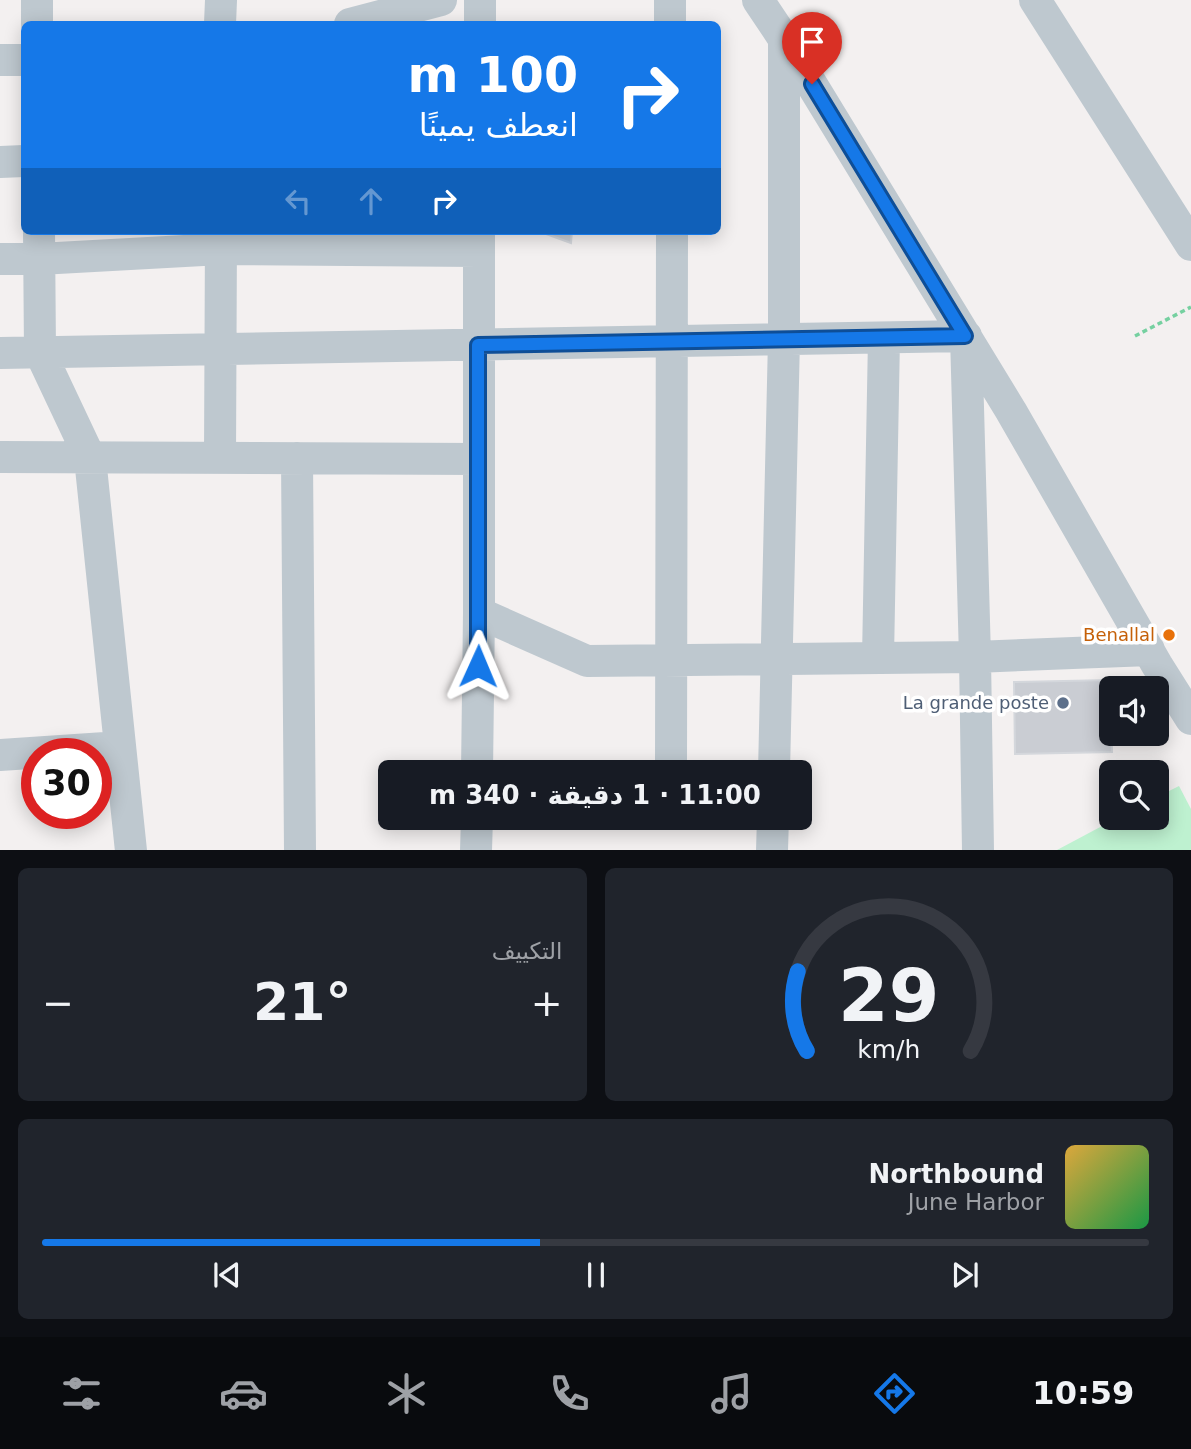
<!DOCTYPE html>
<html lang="ar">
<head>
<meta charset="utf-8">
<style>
  body { margin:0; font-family:"DejaVu Sans","Noto Sans Arabic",sans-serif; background:#20242c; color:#f1f3f6; direction:rtl; height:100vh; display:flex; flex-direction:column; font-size:26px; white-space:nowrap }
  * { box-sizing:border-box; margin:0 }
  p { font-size:23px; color:#9ea1a6 }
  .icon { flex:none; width:38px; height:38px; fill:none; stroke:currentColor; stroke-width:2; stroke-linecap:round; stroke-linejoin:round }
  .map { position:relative; height:850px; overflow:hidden; direction:ltr }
  .details { display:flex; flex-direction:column; gap:18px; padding:18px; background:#0d0f14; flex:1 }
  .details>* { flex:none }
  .hud { position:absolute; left:21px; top:21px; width:700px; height:214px; border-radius:10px; box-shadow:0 4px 18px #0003; direction:rtl; background:#1578e8; color:#fff; overflow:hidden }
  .buttons { position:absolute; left:1099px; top:676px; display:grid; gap:14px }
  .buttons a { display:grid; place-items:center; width:70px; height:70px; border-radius:10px; background:#171b24; box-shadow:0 4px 18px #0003; font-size:35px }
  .speed { position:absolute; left:21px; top:738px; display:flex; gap:14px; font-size:35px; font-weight:700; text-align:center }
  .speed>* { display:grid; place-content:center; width:91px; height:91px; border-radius:50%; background:#171b24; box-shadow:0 4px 18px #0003; line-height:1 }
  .speed .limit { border:10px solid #d22; background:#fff; color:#111 }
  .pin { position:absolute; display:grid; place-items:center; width:60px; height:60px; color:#fff; margin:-72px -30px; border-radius:50% 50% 50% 0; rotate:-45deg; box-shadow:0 0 7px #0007 }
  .pin .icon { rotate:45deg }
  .me { position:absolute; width:77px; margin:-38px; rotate:1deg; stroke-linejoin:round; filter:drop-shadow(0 0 5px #0008) }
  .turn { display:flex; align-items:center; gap:24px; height:147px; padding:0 28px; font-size:32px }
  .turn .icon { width:91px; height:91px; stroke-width:2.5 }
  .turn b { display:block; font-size:49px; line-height:60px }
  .lanes { display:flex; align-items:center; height:66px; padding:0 28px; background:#0003; justify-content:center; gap:35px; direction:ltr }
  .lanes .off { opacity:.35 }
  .big { font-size:52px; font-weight:700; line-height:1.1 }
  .details .widget { flex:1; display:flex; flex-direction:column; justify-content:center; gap:10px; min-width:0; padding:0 24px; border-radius:10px; background:#20242c }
  .details .dial { align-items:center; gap:0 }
  .dial svg { height:182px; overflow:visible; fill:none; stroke:#363941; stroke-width:7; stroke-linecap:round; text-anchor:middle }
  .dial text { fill:#f1f3f6; stroke:none }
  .song { display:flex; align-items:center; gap:21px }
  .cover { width:84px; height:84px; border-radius:10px; background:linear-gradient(135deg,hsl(40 70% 55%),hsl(140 70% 35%)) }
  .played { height:7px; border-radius:4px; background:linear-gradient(90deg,#1578e8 45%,#363941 45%) }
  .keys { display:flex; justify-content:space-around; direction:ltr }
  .heat { display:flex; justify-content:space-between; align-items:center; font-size:38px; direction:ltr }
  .details .tiles { flex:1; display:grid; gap:18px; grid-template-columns:1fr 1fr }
  .widget:last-child { grid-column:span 2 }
  .trip { position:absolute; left:378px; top:760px; width:434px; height:70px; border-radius:10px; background:#171b24; box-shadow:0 4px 18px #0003; font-weight:700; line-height:70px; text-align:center; direction:rtl }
  .tab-bar { display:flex; height:112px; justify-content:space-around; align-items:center; background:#090b0e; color:#9ea1a6 }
  .tab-bar .icon { width:49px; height:49px }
  .tab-bar .selected { color:#1578e8 }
  .tab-bar b { font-size:32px; color:#f1f3f6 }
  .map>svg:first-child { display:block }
</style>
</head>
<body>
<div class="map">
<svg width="1191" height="851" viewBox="0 0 1191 851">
  <rect width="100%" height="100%" fill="#f3f0f0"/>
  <path fill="#bef1d0" d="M1179,786L1191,809V850H1057L1119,817H1157V797Z"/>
  <path fill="#cacdd3" stroke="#d4d7dc" stroke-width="2" d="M538,231H572L571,243Z
    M1110,680L1112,752L1015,754L1014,682Z"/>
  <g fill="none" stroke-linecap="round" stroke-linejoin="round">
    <path stroke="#75d0a0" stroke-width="3.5" stroke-dasharray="5 3.5" stroke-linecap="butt" d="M1135,336L1191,307"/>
    <path stroke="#bec8cf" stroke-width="32" d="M37,0V24
      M670,0V24
      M758,0L784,39L1011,411L1157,665L1191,719
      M1035,0L1191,245
      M220,24L221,0
      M350,24L441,0
      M480,24V0
      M0,60H24
      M0,162L24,161
      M39,231L40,352L90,458L131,851
      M0,259H39L221,249L478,251
      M0,353L966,336L975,657L978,851
      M0,457L479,459
      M220,458L221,231
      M297,458L300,851
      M479,613L587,661L975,657L1149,650
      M878,658L884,338
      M0,755L120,747
      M477,772L479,613V231
      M671,772L672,231
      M774,772L784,339V40
      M476,851L477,817
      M772,851L773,817"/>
  </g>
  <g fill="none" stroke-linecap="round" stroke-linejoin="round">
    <g stroke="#0e4e97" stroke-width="18">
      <path id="route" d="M478,666V345L965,336L812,84"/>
    </g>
    <use href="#route" stroke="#1578e8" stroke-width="12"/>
  </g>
  <circle fill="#e8710a" stroke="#fff" stroke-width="2.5" cx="1169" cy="635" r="7"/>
  <circle fill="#5c6f8a" stroke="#fff" stroke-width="2.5" cx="1063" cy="703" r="7"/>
  <g text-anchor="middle" stroke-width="7" stroke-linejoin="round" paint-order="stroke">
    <g font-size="18" fill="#c56008" stroke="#fff" text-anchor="end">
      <text x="1155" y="641">Benallal</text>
    </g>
    <g font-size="18" fill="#4e5e75" stroke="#fff" text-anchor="end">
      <text x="1049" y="709">La grande poste</text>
    </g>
  </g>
</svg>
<div class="buttons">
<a><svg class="icon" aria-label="sound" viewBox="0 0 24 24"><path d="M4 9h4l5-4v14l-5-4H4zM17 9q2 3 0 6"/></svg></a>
<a><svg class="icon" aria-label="search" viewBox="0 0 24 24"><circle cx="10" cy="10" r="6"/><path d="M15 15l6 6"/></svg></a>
</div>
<div class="speed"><div class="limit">30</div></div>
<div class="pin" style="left:812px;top:84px;background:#d93025"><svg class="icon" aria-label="arrive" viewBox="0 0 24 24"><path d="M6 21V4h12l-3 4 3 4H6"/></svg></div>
<svg class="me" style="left:478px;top:666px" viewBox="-20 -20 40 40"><path d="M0-17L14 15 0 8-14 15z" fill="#1578e8" stroke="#fff" stroke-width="4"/></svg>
<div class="trip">11:00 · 1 دقيقة · 340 m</div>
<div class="hud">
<div class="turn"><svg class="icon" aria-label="right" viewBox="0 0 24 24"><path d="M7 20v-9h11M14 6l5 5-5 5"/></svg><div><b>100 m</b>انعطف يمينًا</div></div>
<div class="lanes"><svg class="icon off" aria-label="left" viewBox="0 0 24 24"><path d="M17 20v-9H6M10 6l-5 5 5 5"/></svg><svg class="icon off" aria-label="ahead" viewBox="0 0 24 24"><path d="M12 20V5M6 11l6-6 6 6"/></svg><svg class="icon" aria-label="right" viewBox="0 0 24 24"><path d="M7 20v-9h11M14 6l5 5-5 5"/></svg></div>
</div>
</div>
<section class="details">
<div class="tiles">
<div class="widget dial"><svg viewBox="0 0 100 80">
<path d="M14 69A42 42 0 1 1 86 69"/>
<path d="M14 69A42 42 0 0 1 10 34" stroke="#1578e8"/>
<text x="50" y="56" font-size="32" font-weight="700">29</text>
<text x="50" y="72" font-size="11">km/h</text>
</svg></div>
<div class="widget"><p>التكييف</p>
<div class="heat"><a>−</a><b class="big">21°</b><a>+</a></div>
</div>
<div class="widget">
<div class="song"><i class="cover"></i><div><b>Northbound</b><p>June Harbor</p></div></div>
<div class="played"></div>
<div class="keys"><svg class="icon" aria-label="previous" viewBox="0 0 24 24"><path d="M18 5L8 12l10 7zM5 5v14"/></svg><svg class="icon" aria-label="pause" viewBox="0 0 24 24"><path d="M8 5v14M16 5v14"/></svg><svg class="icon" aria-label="next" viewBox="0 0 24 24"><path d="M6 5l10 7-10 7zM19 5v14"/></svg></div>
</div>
</div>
</section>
<nav class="tab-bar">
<b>10:59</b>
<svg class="icon selected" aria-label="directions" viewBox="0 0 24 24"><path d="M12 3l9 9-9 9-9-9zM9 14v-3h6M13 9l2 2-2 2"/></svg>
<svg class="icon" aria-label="music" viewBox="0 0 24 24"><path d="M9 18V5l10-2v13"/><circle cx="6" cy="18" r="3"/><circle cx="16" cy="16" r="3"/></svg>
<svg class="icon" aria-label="phone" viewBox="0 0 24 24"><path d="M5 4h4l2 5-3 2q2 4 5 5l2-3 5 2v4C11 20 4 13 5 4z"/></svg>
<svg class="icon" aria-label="climate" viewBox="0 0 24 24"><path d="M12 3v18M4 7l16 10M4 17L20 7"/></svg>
<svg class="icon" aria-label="car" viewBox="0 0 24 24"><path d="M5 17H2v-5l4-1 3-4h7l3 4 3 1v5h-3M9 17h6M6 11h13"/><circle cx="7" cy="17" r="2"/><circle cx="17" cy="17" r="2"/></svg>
<svg class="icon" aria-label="filters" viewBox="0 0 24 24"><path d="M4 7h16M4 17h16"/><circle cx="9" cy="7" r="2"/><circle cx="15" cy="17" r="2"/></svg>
</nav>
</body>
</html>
